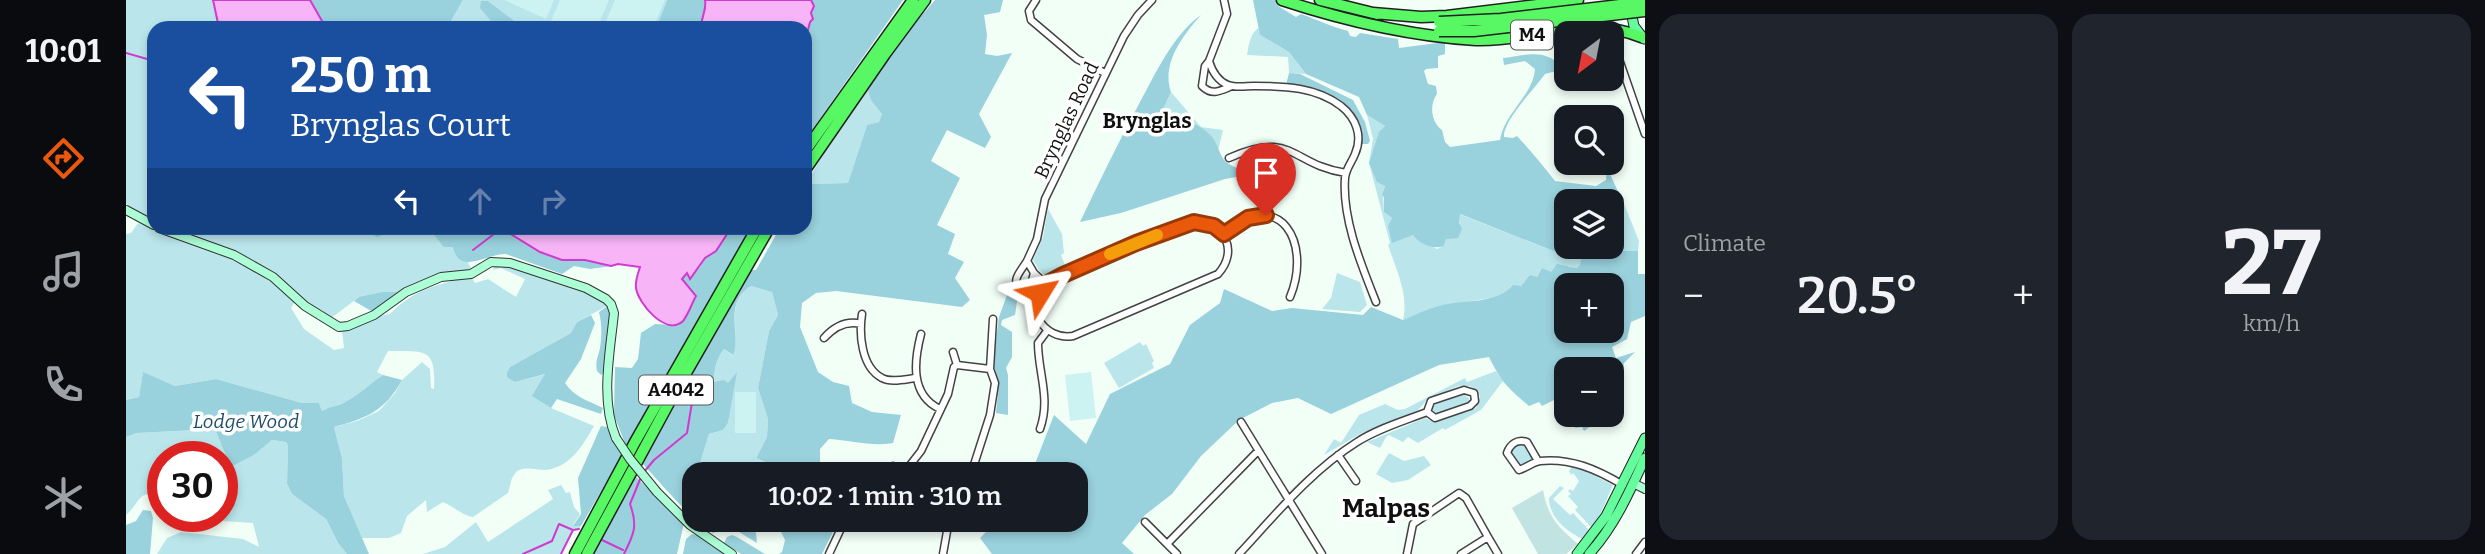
<!DOCTYPE html>
<html lang="en">
<head>
<meta charset="utf-8">
<style>
  body { margin:0; font-family:Bitter,serif; background:#20242c; color:#f1f3f6; height:100vh; display:flex; flex-direction:column; font-size:26px; white-space:nowrap }
  * { box-sizing:border-box; margin:0 }
  p { font-size:23px; color:#9ea1a6 }
  .icon { flex:none; width:38px; height:38px; fill:none; stroke:currentColor; stroke-width:2; stroke-linecap:round; stroke-linejoin:round }
  .map { position:relative; flex:1; overflow:hidden }
  .details { display:flex; flex-direction:column; gap:14px; padding:14px; background:#0d0f14; width:840px }
  .details>* { flex:none }
  .top-card { position:absolute; left:21px; top:21px; width:665px; height:214px; border-radius:21px; box-shadow:0 4px 10px #0003; background:#1a4fa0; color:#fff; overflow:hidden }
  .needle { width:46px; rotate:212deg }
  .fabs { position:absolute; left:1428px; top:21px; display:grid; gap:14px }
  .fabs a { display:grid; place-items:center; width:70px; height:70px; border-radius:14px; background:#171b24; box-shadow:0 4px 10px #0003; font-size:35px }
  .speed { position:absolute; left:21px; top:441px; display:flex; gap:14px; font-size:35px; font-weight:700; text-align:center }
  .speed>* { display:grid; place-content:center; width:91px; height:91px; border-radius:50%; background:#171b24; box-shadow:0 4px 10px #0003; line-height:1 }
  .speed .limit { border:10px solid #d22; background:#fff; color:#111 }
  .pin { position:absolute; display:grid; place-items:center; width:60px; height:60px; color:#fff; margin:-72px -30px; border-radius:50% 50% 50% 0; rotate:-45deg; box-shadow:0 0 7px #0007 }
  .pin .icon { rotate:45deg }
  .me { position:absolute; width:77px; margin:-38px; rotate:55deg; stroke-linejoin:round; filter:drop-shadow(0 0 5px #0008) }
  .turn { display:flex; align-items:center; gap:24px; height:147px; padding:0 28px; font-size:32px }
  .turn .icon { width:91px; height:91px; stroke-width:2.5 }
  .turn b { display:block; font-size:49px; line-height:60px }
  .lanes { display:flex; align-items:center; height:66px; padding:0 28px; background:#0003; justify-content:center; gap:35px; direction:ltr }
  .lanes .off { opacity:.35 }
  .big { font-size:52px; font-weight:600; line-height:1.1 }
  .details .widget { flex:1; display:flex; flex-direction:column; justify-content:center; gap:10px; min-width:0; padding:0 24px; border-radius:21px; background:#20242c }
  .details .dial { align-items:center; gap:0 }
  .dial b { font-size:91px; line-height:1 }
  .heat { display:flex; justify-content:space-between; align-items:center; font-size:38px; direction:ltr }
  .details .tiles { flex:1; display:grid; gap:14px; grid-template-columns:repeat(2,1fr) }
  .trip { position:absolute; left:556px; top:462px; width:406px; height:70px; border-radius:21px; background:#171b24; box-shadow:0 4px 10px #0003; font-weight:600; line-height:70px; text-align:center }
  main { display:flex; flex:1; min-height:0 }
  .tab-bar { display:flex; flex-direction:column; width:126px; justify-content:space-around; align-items:center; background:#090b0e; color:#9ea1a6 }
  .tab-bar .icon { width:49px; height:49px }
  .tab-bar .current { color:#ea580c }
  .tab-bar b { font-size:32px; color:#f1f3f6 }
  .map>svg:first-child { display:block }
</style>
</head>
<body>
<main>
<nav class="tab-bar">
<b>10:01</b>
<svg class="icon current" aria-label="directions" viewBox="0 0 24 24"><path d="M12 3l9 9-9 9-9-9zM9 14v-3h6M13 9l2 2-2 2"/></svg>
<svg class="icon" aria-label="music" viewBox="0 0 24 24"><path d="M9 18V5l10-2v13"/><circle cx="6" cy="18" r="3"/><circle cx="16" cy="16" r="3"/></svg>
<svg class="icon" aria-label="phone" viewBox="0 0 24 24"><path d="M5 4h4l2 5-3 2q2 4 5 5l2-3 5 2v4C11 20 4 13 5 4z"/></svg>
<svg class="icon" aria-label="climate" viewBox="0 0 24 24"><path d="M12 3v18M4 7l16 10M4 17L20 7"/></svg>
</nav>
<div class="map">
<svg width="1519" height="554" viewBox="0 0 1519 554">
  <rect width="100%" height="100%" fill="#f2fff7"/>
  <path fill="#bae6eb" d="M0,0H111L117,28H28V221L6,210L0,204Z
    M337,0H541L530,28H398L362,1L365,18L371,28H321Z
    M1134,27V35L1163,52L1180,74L1163,73L1162,57L1121,55C1123,44 1124,33 1134,27Z
    M741,87L756,114L753,122L741,125L722,183L680,184L715,125Z
    M1045,92L1075,127L1097,130L1092,151C1076,114 1059,135 1037,115V109Z
    M1241,115L1259,126L1246,154L1259,185L1257,192L1258,212L1266,218L1262,227L1287,235L1311,249L1318,246L1320,239C1334,234 1334,227 1333,214L1430,252L1440,245V247H1465L1455,258L1454,265L1449,268L1443,266L1425,273L1416,268L1411,277L1399,281L1395,286L1371,297L1314,306L1277,320C1283,294 1270,270 1262,245L1264,243L1243,163L1247,139Z
    M1498,204L1513,241L1512,251H1496L1486,246V212Z
    M922,209L936,234L938,253L935,255L939,265L943,264L945,269L922,278L913,270L907,260L917,237Z
    M12,223L109,259L148,281L170,300L165,308L178,329L208,350L218,348L216,331C228,327 255,314 264,314C288,289 312,284 345,277L349,283L362,279L390,297L399,279L375,268L367,270L368,267L376,263L459,290L483,305L451,322L445,333L384,367L381,372L389,382L420,374L407,396L425,408L468,426C457,445 444,468 419,470C409,470 401,466 391,471L386,478L382,493L347,517C340,517 326,506 317,502L301,512L300,500L281,516L275,533L263,538H236L218,496L216,458L208,427L231,421L253,411L269,393L276,380L296,362L304,369L305,388L308,389C310,346 299,352 262,351L251,372L257,375C244,385 233,398 217,404C209,408 203,406 196,411L193,403H176L90,379L49,386L17,373L13,397L0,400V234L5,233Z
    M42,228H238L239,231L263,233L273,228H296L303,229L318,246L326,247L331,257L342,262L345,269C318,274 286,279 265,298L233,297L204,319L196,310L183,306L149,273Z
    M1211,273L1234,282L1241,305L1234,312L1196,309L1205,298Z
    M625,286L646,292L652,315L643,331L632,388L642,419L641,437L630,458L649,466L654,474H580L573,466L583,434L597,430L602,423L610,374L602,384L588,383C588,370 590,359 598,349L606,355C617,334 596,304 625,286Z
    M1014,342L1017,346L1020,344L1028,361L1026,363L1028,368L993,388L978,363Z
    M1370,371L1377,381L1355,410L1319,430L1317,428L1292,443L1282,437L1277,442L1263,435L1260,437L1254,448L1241,442L1299,418L1308,422L1350,408L1354,397L1352,391L1344,386H1333L1302,399L1291,411L1234,434L1198,455L1208,439L1215,443L1233,415L1259,404L1272,410L1279,409L1339,378L1341,382Z
    M1337,394L1343,398L1342,404L1309,415L1305,412L1308,403Z
    M90,429L105,467L128,455L146,440L160,442L162,446L161,484L166,494L200,519L212,543L221,554H31L41,538L55,532L117,539L133,547L127,523L81,520L63,516H96V457H37V498C11,487 15,503 0,515V437L11,433Z
    M1395,443L1399,446L1406,458V462L1394,467L1383,453L1386,447Z
    M1263,453L1278,461L1298,456L1305,465L1282,480L1266,483L1250,474Z
    M1447,465L1487,485L1472,519L1465,527L1449,510L1452,507L1442,496L1445,494L1442,491L1444,489L1447,491L1453,481L1447,473L1445,475L1443,471Z
    M435,485L440,493L444,492L448,507L454,514L447,525L455,526L453,529L447,531L435,554H297L319,547L350,522L362,542L427,499L422,490Z
    M1434,486L1438,488L1427,499L1444,515L1447,513L1463,530L1456,539C1440,531 1423,517 1423,498Z"/>
  <path fill="#99d1dc" fill-rule="evenodd" d="M184,0H337L321,28H200Z
    M541,0H579C581,9 575,18 575,28H530Z
    M685,0H777L679,140V41L688,6Z
    M809,0H877L874,12L858,15L861,35L859,54L871,56L886,53L853,114L865,137L859,148L821,130L805,161L834,178L811,225L829,234L822,254L838,262L829,278L844,300L836,307L710,291L690,293L676,303L674,327L692,372L707,382L723,386L726,403L746,412L775,415L767,443C746,447 724,440 703,439L694,449V474H654L649,466L630,458L641,437L642,419L632,388L643,331L652,315L646,292L625,286C596,304 616,333 607,355L598,349C590,359 588,370 588,382L598,380L602,383L611,372L602,423L597,430L583,434L573,466L580,474H569V520H620L630,533L631,543L605,527L587,533C559,513 539,488 516,463L599,310L623,270H630L654,228H679L680,184L722,183L741,125L753,122L756,114L745,100L741,87L770,45Z
    M1127,0H1153L1150,3L1152,6L1170,17L1175,14C1192,20 1206,27 1222,31L1224,36L1230,37L1234,33L1272,39L1273,48L1319,42V54L1312,56V68L1300,69L1298,71L1302,84L1310,86L1311,94C1303,105 1305,122 1316,130L1319,142L1324,147L1374,140C1378,113 1407,96 1409,69L1399,61L1378,65L1377,58C1394,56 1422,47 1434,67L1440,68V73L1426,72L1419,74C1409,88 1377,121 1378,137L1387,138L1391,136C1404,150 1417,165 1429,181L1470,186L1480,180L1481,168L1498,204L1486,212V201H1440V245L1430,252L1334,214L1333,223L1336,229L1332,238L1320,239L1318,246C1308,250 1293,244 1287,235L1266,243L1262,226L1266,218L1258,212V197L1256,195L1259,186L1251,182L1243,163L1253,132L1259,126L1241,115L1233,97L1180,74L1163,52L1134,35Z
    M355,1H362L398,28H371L354,8Z
    M1075,15C1057,35 1035,64 1045,92L1037,109V115L1046,123C1060,117 1076,126 1086,137C1092,144 1093,155 1100,162C1112,171 1129,172 1142,178L1116,176L1099,179L995,213L954,222C973,182 992,143 1013,104C1030,73 1046,36 1075,15Z
    M1163,73L1174,74L1227,100L1239,122L1244,141L1242,144H1235C1233,100 1198,89 1160,85Z
    M238,228H273L251,237L239,231Z
    M296,228H375L436,260H459L485,266L464,269L448,266L436,274L380,254C366,253 343,269 332,258C329,255 328,250 326,247H318L303,229Z
    M605,228H624L500,446L488,415L489,367L506,368L512,359L515,333L529,324L547,325L570,296L556,279L561,273L564,278L574,267L579,258L590,251Z
    M1486,246L1496,251H1512V274H1519V316L1505,322L1501,339L1486,347L1490,358L1509,352L1498,363L1491,407L1494,413L1487,418L1472,421L1458,431L1456,427L1449,428L1444,415H1486V369H1440V406L1436,396L1416,406L1413,402L1403,406C1381,387 1376,383 1363,357L1313,365L1205,414L1172,398L1146,403L1113,420L1075,456L1046,494L1019,515L996,543L1008,554H866L854,538L872,520H950V474H905L928,415L960,444L984,394L1044,364L1064,325L1094,303L1098,289L1146,311L1166,308L1237,315L1245,307L1277,320C1289,315 1301,309 1313,306C1336,299 1371,305 1387,285L1395,286L1404,275L1411,277L1416,268L1425,272L1431,264L1450,268L1454,265L1455,258L1463,247ZM1440,285H1486V331H1440Z
    M879,286L892,295L889,315L876,320L875,325L886,332V357L880,368L882,375V415L870,413L873,384L867,363L873,317L881,295Z
    M257,292H271L247,312L228,301L233,297Z
    M483,305L486,314L481,370L475,375L471,371C469,362 472,357 474,348C476,335 476,324 473,312Z
    M465,315L469,323L455,359L439,383C448,397 463,401 477,408L475,414L431,399L425,408L406,396L419,374L389,382L381,377V372L384,367L445,333L451,322Z
    M17,372L49,386L90,379L176,403H193L196,411C203,406 211,407 218,403C233,395 244,384 257,375L276,380C259,411 241,418 208,427L216,458L218,496L243,554H221L212,543L200,519L166,494L161,484L162,446L160,442L146,440L128,455L105,467L89,429L11,433L0,437V400L13,397Z
    M475,426L481,427L496,455L455,526H447L455,514L452,478Z
    M508,475L558,523L551,554H467Z
    M17,510L25,511L27,518L24,554H0V525L10,521Z
    M649,520H713L696,554H653L656,552L659,540Z
    M566,534L571,535L600,554H557L560,539Z
    M606,535L611,537L639,554H615L598,543L601,537Z"/>
  <path fill="#c1e3e1" d="M1417,490C1422,517 1431,526 1452,544L1440,554H1412L1386,508Z"/>
  <path fill="#ccf2f1" d="M378,0H428L420,19Z
    M434,0H483L471,28H442L425,21Z
    M489,0H539L527,28H477Z
    M965,372L970,418L944,421L939,375Z
    M609,392H630V433H609Z"/>
  <path fill="#f7b5f8" stroke="#d13acf" stroke-width="2" d="M87,0H184L200,28H93Z
    M579,0H685L688,6L685,13L687,19L684,22L679,41V28H575C575,18 581,9 579,0Z
    M375,228H605L590,251L579,258L564,279L561,273L556,279L570,296C566,303 562,315 557,321C540,337 512,303 510,288C509,281 512,273 514,267L492,264L485,266L459,260H436L414,252Z"/>
  <g fill="none" stroke-linecap="round" stroke-linejoin="round">
    <path stroke="#d13acf" stroke-width="2" d="M0,53L28,61
      M347,250L368,234L372,228
      M518,472L528,460L561,433L567,396
      M476,540L497,550
      M397,554L426,541L433,524L447,530L453,529
      M435,554L447,530
      M498,554C508,534 512,526 504,504L515,477"/>
    <g stroke="#434343" stroke-width="9">
      <path id="street" d="M910,0L903,11L905,20L951,59L979,73
        M1098,0L1101,14L1083,61C1086,71 1092,81 1102,85C1110,88 1120,86 1128,86C1159,86 1190,87 1215,106C1230,118 1237,136 1229,154C1226,162 1220,168 1219,178C1216,219 1235,264 1250,302
        M1486,39L1519,134
        M1083,61L1079,66L1076,86C1086,96 1094,91 1106,86
        M1103,158C1167,129 1165,165 1220,173
        M1068,222C1099,222 1113,251 1092,274L947,336C918,341 895,306 920,285C930,277 943,273 954,268C991,250 1029,234 1068,222Z
        M1098,234C1155,185 1186,244 1164,297
        M901,261C896,270 885,279 893,289L899,291L904,288L908,273
        M921,285L908,273L901,261L911,239L919,199L998,36L1012,15L1026,0
        M736,314C733,334 735,367 756,378C765,383 780,379 790,378
        M795,334C788,361 784,395 814,409
        M698,338C708,327 720,320 735,324
        M827,352L831,365
        M1115,422L1196,554
        M914,429C925,398 912,373 912,343L921,331
        M1212,455L1230,481
        M1412,461L1401,442C1391,439 1384,444 1381,453L1393,470C1400,468 1407,462 1414,461C1445,458 1470,469 1497,485
        M767,466L781,470
        M717,467L719,474
        M777,474L795,451L822,394L828,367L831,365L864,369
        M845,474L864,415L869,383L864,369L867,319
        M1019,522L1051,554
        M1362,537L1372,554
        M1041,544L1132,451
        M703,554L719,520
        M817,554L823,520
        M1113,554C1150,514 1185,471 1231,442C1253,428 1278,421 1301,412L1309,418L1344,406L1349,401L1348,393L1338,390L1305,401L1301,412
        M1281,554L1287,524L1333,493L1340,498L1362,537L1335,554
        M1510,554L1519,542"/>
    </g>
    <g stroke="#323232" stroke-width="10">
      <path id="secondary" d="M0,210L28,225
        M33,228L108,255L147,277L179,306L213,327L222,326L248,315L280,292L315,277L345,274L365,262L384,263L460,288L480,299L485,304L488,313C484,353 474,400 490,438
        M1507,483L1519,489
        M531,492L564,525L606,554"/>
    </g>
    <g stroke="#212121" stroke-width="11">
      <path id="primary" d="M1504,7L1508,26L1518,39
        M1451,554L1480,516L1519,438
        M1463,554C1488,527 1504,491 1519,458"/>
    </g>
    <g stroke="#212121" stroke-width="13">
      <path id="highway" d="M1156,0C1220,21 1283,36 1350,40C1405,42 1463,15 1515,37
        M1194,0L1251,14
        M1247,13L1295,17L1321,16L1452,0
        M679,151L787,0
        M679,170L759,54L799,0
        M449,554L509,442L631,228
        M461,554L545,399L643,228"/>
    </g>
    <use href="#street" stroke="#fff" stroke-width="6"/>
    <use href="#secondary" stroke="#adffd6" stroke-width="8"/>
    <use href="#primary" stroke="#65fc9d" stroke-width="9"/>
    <use href="#highway" stroke="#57f863" stroke-width="10"/>
    <g stroke="#323232" stroke-width="10" stroke-linecap="butt">
      <path id="secondary-bridge" d="M490,438L504,459L531,492"/>
    </g>
    <g stroke="#212121" stroke-width="13" stroke-linecap="butt">
      <path id="highway-bridge" d="M1313,22L1375,19L1519,2
        M1313,31H1348L1519,11"/>
    </g>
    <use href="#secondary-bridge" stroke="#adffd6" stroke-width="8"/>
    <use href="#highway-bridge" stroke="#57f863" stroke-width="10"/>
  </g>
  <g fill="none" stroke-linecap="round" stroke-linejoin="round">
    <g stroke="#983908" stroke-width="18">
      <path id="route" d="M914,293L924,282L937,275L1010,243L1068,222L1088,226L1098,234L1122,218L1140,215"/>
    </g>
    <use href="#route" stroke="#ea580c" stroke-width="12"/>
    <path stroke="#f59e0b" stroke-width="12" d="M984,254L1031,235"/>
  </g>
  <g text-anchor="middle" stroke-width="7" stroke-linejoin="round" paint-order="stroke">
    <g fill="#fff" stroke="#585858" stroke-width="2">
      <rect x="1385" y="20.5" width="42" height="29" rx="5"/>
      <rect x="513" y="375.5" width="74" height="29" rx="5"/>
    </g>
    <g font-size="18" font-weight="bold" fill="#101010">
      <text x="1406" y="41">M4</text>
      <text x="550" y="396">A4042</text>
    </g>
    <g font-size="19" fill="#101010" stroke="#fff">
      <text transform="translate(940 120) rotate(-65)" y="7">Brynglas Road</text>
    </g>
    <g font-size="19" font-style="italic" fill="#1d4b6a" stroke="#fff">
      <text x="120" y="428">Lodge Wood</text>
    </g>
    <g font-size="21" font-weight="bold" fill="#101010" stroke="#fff">
      <text x="1021" y="128">Brynglas</text>
    </g>
    <g font-size="26" font-weight="bold" fill="#101010" stroke="#fff">
      <text x="1260" y="517">Malpas</text>
    </g>
  </g>
</svg>
<div class="fabs">
<a><svg class="needle" viewBox="-14 -14 28 28"><path d="M0-13l5 13h-10z" fill="#e53935"/><path d="M0 13l5-13h-10z" fill="#9ea1a6"/></svg></a>
<a><svg class="icon" aria-label="search" viewBox="0 0 24 24"><circle cx="10" cy="10" r="6"/><path d="M15 15l6 6"/></svg></a>
<a><svg class="icon" aria-label="layers" viewBox="0 0 24 24"><path d="M12 4l9 5-9 5-9-5zM3 14l9 5 9-5"/></svg></a>
<a>+</a>
<a>−</a>
</div>
<div class="speed"><div class="limit">30</div></div>
<div class="pin" style="left:1140px;top:215px;background:#d93025"><svg class="icon" aria-label="arrive" viewBox="0 0 24 24"><path d="M6 21V4h12l-3 4 3 4H6"/></svg></div>
<svg class="me" style="left:914px;top:293px" viewBox="-20 -20 40 40"><path d="M0-17L14 15 0 8-14 15z" fill="#ea580c" stroke="#fff" stroke-width="4"/></svg>
<div class="trip">10:02 · 1 min · 310 m</div>
<div class="top-card">
<div class="turn"><svg class="icon" aria-label="left" viewBox="0 0 24 24"><path d="M17 20v-9H6M10 6l-5 5 5 5"/></svg><div><b>250 m</b>Brynglas Court</div></div>
<div class="lanes"><svg class="icon" aria-label="left" viewBox="0 0 24 24"><path d="M17 20v-9H6M10 6l-5 5 5 5"/></svg><svg class="icon off" aria-label="ahead" viewBox="0 0 24 24"><path d="M12 20V5M6 11l6-6 6 6"/></svg><svg class="icon off" aria-label="right" viewBox="0 0 24 24"><path d="M7 20v-9h11M14 6l5 5-5 5"/></svg></div>
</div>
</div>
<section class="details">
<div class="tiles">
<div class="widget"><p>Climate</p>
<div class="heat"><a>−</a><b class="big">20.5°</b><a>+</a></div>
</div>
<div class="widget dial"><b>27</b><p>km/h</p></div>
</div>
</section>
</main>
</body>
</html>
